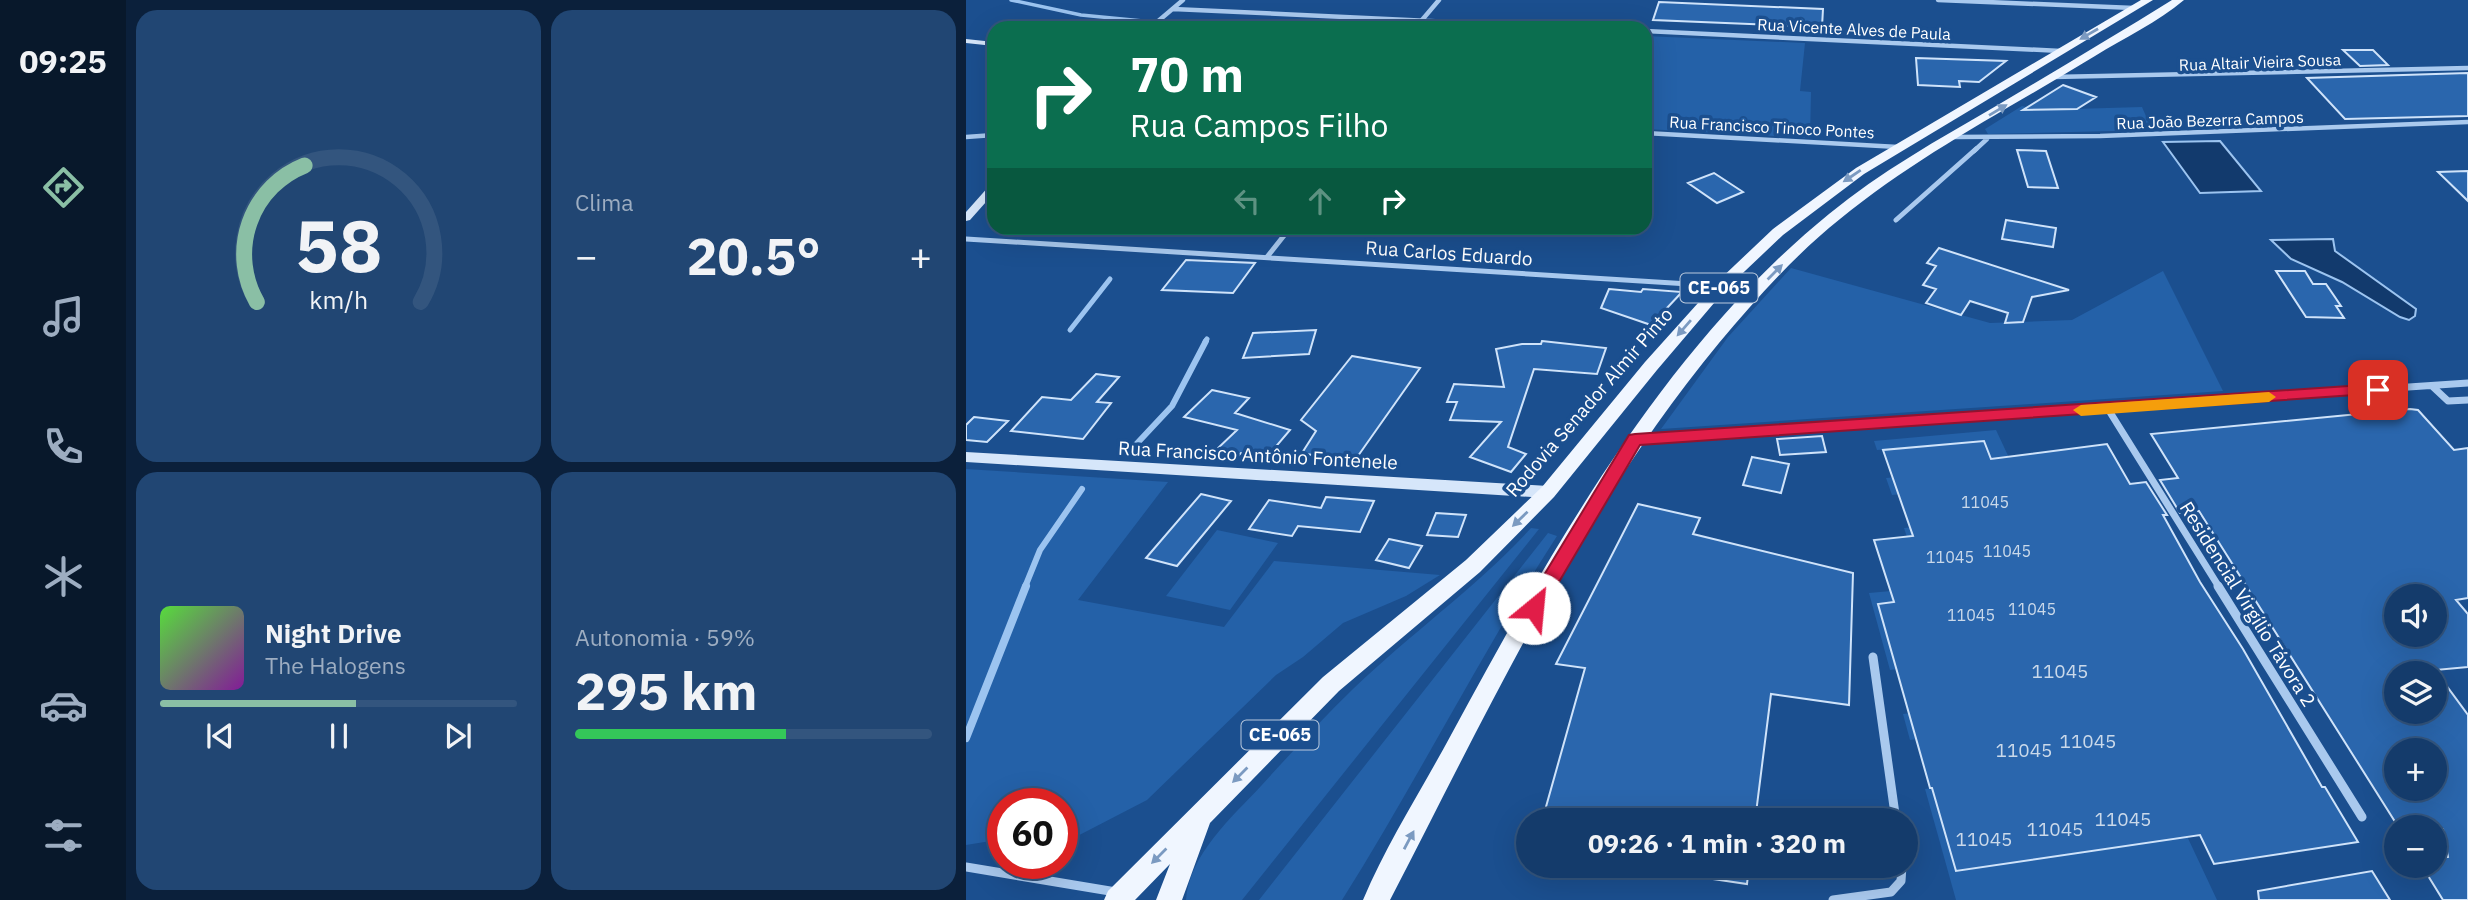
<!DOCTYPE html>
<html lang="pt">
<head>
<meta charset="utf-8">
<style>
  body { margin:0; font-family:"IBM Plex Sans",sans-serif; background:#214673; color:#f1f3f6; height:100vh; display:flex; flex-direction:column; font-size:26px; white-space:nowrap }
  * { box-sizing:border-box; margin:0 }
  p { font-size:23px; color:#9dadc1 }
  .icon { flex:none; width:38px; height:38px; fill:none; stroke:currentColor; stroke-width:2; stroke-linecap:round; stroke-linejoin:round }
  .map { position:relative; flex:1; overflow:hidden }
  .details { display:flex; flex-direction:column; gap:10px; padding:10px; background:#0b203b; width:840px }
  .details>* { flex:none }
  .hud { position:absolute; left:21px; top:21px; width:665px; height:214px; border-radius:21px; box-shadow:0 7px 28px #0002,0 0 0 2px #33557e; background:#0b6e4f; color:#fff; overflow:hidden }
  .buttons { position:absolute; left:1418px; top:584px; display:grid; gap:14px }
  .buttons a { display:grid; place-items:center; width:63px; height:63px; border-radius:50%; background:#143b6b; box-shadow:0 7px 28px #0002,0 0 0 2px #33557e; font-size:35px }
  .speed { position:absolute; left:21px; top:788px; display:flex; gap:14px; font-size:35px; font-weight:700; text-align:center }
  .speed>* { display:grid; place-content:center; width:91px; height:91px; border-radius:50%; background:#143b6b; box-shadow:0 7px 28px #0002,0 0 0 2px #33557e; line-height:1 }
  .speed .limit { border:10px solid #d22; background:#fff; color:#111 }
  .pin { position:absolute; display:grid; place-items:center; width:60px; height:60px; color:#fff; margin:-30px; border-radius:14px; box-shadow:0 4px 10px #0006 }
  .me { position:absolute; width:77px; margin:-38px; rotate:28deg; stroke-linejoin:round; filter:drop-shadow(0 0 5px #0008) }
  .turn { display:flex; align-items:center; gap:24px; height:147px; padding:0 28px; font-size:32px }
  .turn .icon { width:91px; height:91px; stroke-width:2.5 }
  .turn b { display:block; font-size:49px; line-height:60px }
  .lanes { display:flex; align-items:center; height:66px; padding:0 28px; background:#0003; justify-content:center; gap:35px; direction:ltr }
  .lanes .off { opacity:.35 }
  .big { font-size:52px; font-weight:700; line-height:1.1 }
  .details .card { flex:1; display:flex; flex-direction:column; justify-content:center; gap:10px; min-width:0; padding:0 24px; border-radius:21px; background:#214673 }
  .details .dial { align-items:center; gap:0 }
  .dial svg { height:182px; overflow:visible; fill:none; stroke:#33557e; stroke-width:7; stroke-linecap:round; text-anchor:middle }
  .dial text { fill:#f1f3f6; stroke:none }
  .song { display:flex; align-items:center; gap:21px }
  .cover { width:84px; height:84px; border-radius:10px; background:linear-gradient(135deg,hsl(110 70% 55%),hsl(290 70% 35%)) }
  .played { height:7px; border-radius:4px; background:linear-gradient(90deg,#8abfa5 55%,#33557e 55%) }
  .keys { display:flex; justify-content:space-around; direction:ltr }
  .heat { display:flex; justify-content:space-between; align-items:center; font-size:38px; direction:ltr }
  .charge { height:10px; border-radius:5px; background:linear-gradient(90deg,#34c759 59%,#33557e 0) }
  .details .tiles { flex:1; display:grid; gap:10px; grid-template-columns:repeat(2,1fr) }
  .trip { position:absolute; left:550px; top:808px; width:402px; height:70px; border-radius:35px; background:#143b6b; box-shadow:0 7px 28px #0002,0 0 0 2px #33557e; font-weight:700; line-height:70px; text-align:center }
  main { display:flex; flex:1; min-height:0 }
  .tabs { display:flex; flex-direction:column; width:126px; justify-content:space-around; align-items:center; background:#08182b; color:#9dadc1 }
  .tabs .icon { width:49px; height:49px }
  .tabs .on { color:#8abfa5 }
  .tabs b { font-size:32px; color:#f1f3f6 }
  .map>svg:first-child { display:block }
</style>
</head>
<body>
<main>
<nav class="tabs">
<b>09:25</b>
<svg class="icon on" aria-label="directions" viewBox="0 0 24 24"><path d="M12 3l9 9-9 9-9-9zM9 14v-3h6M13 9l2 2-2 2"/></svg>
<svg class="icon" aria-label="music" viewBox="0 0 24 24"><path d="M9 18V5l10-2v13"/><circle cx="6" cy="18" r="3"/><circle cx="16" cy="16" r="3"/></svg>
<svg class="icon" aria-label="phone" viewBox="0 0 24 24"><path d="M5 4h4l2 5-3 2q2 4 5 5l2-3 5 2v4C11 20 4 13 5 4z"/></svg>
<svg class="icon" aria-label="climate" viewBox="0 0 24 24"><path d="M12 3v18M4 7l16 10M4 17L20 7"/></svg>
<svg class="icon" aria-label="car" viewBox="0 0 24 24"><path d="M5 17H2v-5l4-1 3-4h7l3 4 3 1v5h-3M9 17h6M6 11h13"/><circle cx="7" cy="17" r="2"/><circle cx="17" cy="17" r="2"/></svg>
<svg class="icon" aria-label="filters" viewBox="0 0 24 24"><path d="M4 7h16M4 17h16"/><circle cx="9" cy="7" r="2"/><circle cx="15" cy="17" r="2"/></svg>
</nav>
<section class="details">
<div class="tiles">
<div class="card dial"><svg viewBox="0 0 100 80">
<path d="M14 69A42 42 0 1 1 86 69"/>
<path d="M14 69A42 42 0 0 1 35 9" stroke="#8abfa5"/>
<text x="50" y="56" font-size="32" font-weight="700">58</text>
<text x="50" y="72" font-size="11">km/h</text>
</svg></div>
<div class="card"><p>Clima</p>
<div class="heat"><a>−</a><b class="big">20.5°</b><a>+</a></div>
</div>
<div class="card">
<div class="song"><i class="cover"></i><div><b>Night Drive</b><p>The Halogens</p></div></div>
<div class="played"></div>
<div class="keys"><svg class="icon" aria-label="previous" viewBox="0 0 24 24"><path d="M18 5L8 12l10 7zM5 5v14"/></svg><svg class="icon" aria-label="pause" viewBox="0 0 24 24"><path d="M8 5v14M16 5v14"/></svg><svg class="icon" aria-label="next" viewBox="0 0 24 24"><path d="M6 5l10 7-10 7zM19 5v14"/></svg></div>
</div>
<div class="card"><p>Autonomia · 59%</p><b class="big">295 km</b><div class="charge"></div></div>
</div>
</section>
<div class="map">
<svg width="1502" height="900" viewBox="0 0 1502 900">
  <rect width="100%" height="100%" fill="#1b4f8f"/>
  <path fill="#2461a8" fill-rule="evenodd" d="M679,36L839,43L834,91L845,92L844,138L679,129Z
    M1056,106L1073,110L1176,107L1186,130L1022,134L1019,129Z
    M825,268L1024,323L1106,320L1197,271L1257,391L695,429L762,337Z
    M1030,430L1251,900H990L959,789L1101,769L1030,729L944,740L937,714L1085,695L1115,646L924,670L903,593L958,588L938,528L1052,516L1038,484L926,495L920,478L1028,468L1018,441L911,450L908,441ZM913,604L1014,635L923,643ZM975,817L1202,840L991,871Z
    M0,469L202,482L112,600L258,627L308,561L474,575L440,596L377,623L337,657L310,675L181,800L96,844V803H37V839L0,845Z
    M565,528L573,529L276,900H220C223,855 266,817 295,786C325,753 355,720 387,689C445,633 511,587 565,528Z
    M251,530L312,543L264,610L200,596Z
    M582,533L591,536C514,655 451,781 376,900H293Z"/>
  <path fill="#123a6d" stroke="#9cc4f0" stroke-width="2" d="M1254,141L1295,191L1234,193L1197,142Z
    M1367,239L1369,251L1450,309L1449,316L1443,320L1434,317L1376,282L1325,259L1305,240Z"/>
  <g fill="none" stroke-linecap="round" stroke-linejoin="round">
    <path stroke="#9cc4f0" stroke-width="3.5" d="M45,0L115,15L177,21"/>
    <path stroke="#9cc4f0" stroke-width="5" d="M104,330L144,279
      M239,342L241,339"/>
    <path stroke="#9cc4f0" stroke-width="6" d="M162,453L206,406L240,341
      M59,587L74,550L116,489"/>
    <path stroke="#9cc4f0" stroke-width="8" d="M0,738L60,586"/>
  </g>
  <path fill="#2a66ad" stroke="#cfe3fa" stroke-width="2" fill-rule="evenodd" d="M693,2L857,9L856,27L687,20Z
    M1377,50H1407L1422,65L1394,66Z
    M950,58L1040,61L1013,82L993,81L994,87L952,85Z
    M1502,73V116L1379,119L1341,78Z
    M1097,85L1130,97L1111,109L1057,110Z
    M1051,150L1080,151L1092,188L1062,187Z
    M1502,171V201L1472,172Z
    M748,173L777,192L751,203L722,183Z
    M1040,220L1090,228L1087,247L1036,239Z
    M973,248L1103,290L1066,297L1057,322L1039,323L1042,313L1004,301L995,315L960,303L970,289L957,285L970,266L961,263Z
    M220,260L289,263L267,293L196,290Z
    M1310,271H1339L1347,284H1360L1375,306H1370L1378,318L1340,317Z
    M643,289L675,292L677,289L716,292L685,325L635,308Z
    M350,330L343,354L277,358L287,333Z
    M576,341L640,348L631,374L568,369L542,447L560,454L545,472L504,457L535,422L484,420L491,402H481L488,384L538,387L530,349L556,344H575Z
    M386,356L454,368L387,463L336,453L350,431L335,420Z
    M130,374L153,377L131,402L145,403L117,439L45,431L76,397L105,400Z
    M246,390L283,398L269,413L324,430L301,457L275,453L272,456L251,449L271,430L218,417Z
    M1444,409L1452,410L1488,450L1502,448V598L1490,600L1502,614V667L1469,670L1502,715V900H1477L1456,866H1468V859L1482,857L1477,829L1433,828L1233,511L1214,513L1194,480L1212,478L1185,434ZM1430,597H1468V635H1430ZM1468,671V712H1430V674ZM1455,748L1457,751H1468V789H1430V751Z
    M8,417L42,421L21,442L0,440V425Z
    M856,436L860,452L814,455L811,439Z
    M1018,441L1025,459L1141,444L1164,484L1180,482L1201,515H1197L1234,582L1277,649L1356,787H1359L1392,842L1248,864L1234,835L990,871L966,788H964L912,604L928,602L908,540L947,536L917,450Z
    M786,457L823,464L815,493L777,485Z
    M235,494L265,501L211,566L180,558Z
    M360,497L408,501L394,532L332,526L326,536L283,529L303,500L355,508Z
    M672,504L734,518L727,534L887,573L883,705L805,694L789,821H576L619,668L590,664Z
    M470,513L500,515L492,537L461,535Z
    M423,539L456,546L443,568L410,560Z
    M727,866H783L781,884L726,876Z
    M1406,871L1424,900H1293L1292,891Z"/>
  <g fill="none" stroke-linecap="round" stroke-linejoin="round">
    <path stroke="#a9c9ee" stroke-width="4.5" d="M972,0L1168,8
      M207,9L616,28
      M456,20L473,0
      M184,28L217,0
      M679,31L1095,51
      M1087,77L1502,68
      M679,133L932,147
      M0,137L28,135
      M986,137L1134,136L1502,122
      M1008,151L1021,139"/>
    <path stroke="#a9c9ee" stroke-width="5" d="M930,220L1010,149
      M0,239L755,286
      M301,257L324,228"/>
    <path stroke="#a9c9ee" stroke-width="7" d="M1466,386L1482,401L1502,400
      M1142,409L1253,587
      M675,439L1502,383"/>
    <path stroke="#a9c9ee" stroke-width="9" d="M1252,586L1396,817
      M907,657L930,821
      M0,867L150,892
      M867,900L925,892L935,881L936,866"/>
    <path fill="#d6e6fa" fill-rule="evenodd" d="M0,39L28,42V46L0,43Z
      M28,184V193L4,220L0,221V212L24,185Z
      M0,452L582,486L587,488L589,492L587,496L582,498L0,462Z"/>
    <path fill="#f0f6ff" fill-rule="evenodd" d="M1175,0H1187L898,174L817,235L760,289L691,370L588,497L514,572L373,691L244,823L216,900H190L204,864L169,900H138L142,891L357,677L500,560L576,487L679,362L750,283L807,229L890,168Z
      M1206,0H1218C1192,22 1158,38 1129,56C1044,108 952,155 874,219C829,255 790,299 753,343C615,510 523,709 424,900H397C421,843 456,789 485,735C585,550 698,348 863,214C914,172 973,139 1030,106C1089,71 1148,36 1206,0Z"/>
  </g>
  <defs><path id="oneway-solid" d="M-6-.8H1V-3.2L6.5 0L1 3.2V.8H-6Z" transform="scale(1.75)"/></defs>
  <g fill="#7b9ac1">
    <use href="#oneway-solid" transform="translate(1123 34) rotate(150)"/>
    <use href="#oneway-solid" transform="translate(1032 110) rotate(-31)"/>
    <use href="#oneway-solid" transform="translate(886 176) rotate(146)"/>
    <use href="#oneway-solid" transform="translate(809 272) rotate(-45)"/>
    <use href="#oneway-solid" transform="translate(718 328) rotate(131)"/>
    <use href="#oneway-solid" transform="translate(554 519) rotate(136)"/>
    <use href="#oneway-solid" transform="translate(274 775) rotate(135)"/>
    <use href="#oneway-solid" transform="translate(443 840) rotate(-62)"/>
    <use href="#oneway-solid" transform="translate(193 856) rotate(135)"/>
  </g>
  <path fill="#e11d48" stroke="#92132f" stroke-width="2" d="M1412,384L1417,386L1419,390L1417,393L674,445L574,614L568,616L561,614L558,608L663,435L669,434Z"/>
  <path fill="#f59e0b" d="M1303,392L1310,397L1303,402L1115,416L1107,410L1115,405Z"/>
  <g text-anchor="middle" stroke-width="7" stroke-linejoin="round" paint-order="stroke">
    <g font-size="16" fill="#fff" stroke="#1b4f8f">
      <text transform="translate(888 29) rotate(3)" y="6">Rua Vicente Alves de Paula</text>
      <text transform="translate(1294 62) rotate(-2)" y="6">Rua Altair Vieira Sousa</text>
      <text transform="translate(1244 120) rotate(-2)" y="6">Rua João Bezerra Campos</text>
      <text transform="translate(806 127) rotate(3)" y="6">Rua Francisco Tinoco Pontes</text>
    </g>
    <g font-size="16" fill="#cad9ea">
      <text x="1019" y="508">11045</text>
      <text x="1041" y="557">11045</text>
      <text x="984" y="563">11045</text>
      <text x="1066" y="615">11045</text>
      <text x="1005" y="621">11045</text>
    </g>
    <g fill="#1b4f8f" stroke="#bbcadd" stroke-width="2">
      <rect x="714.5" y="273.5" width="77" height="29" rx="5"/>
      <rect x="275.5" y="720.5" width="77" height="29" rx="5"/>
    </g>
    <g font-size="18" font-weight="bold" fill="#fff">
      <text x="753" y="294">CE-065</text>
      <text x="314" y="741">CE-065</text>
    </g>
    <g font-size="19" fill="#fff" stroke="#1b4f8f">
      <text transform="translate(483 253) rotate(4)" y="7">Rua Carlos Eduardo</text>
      <text transform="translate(623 402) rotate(-49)" y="7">Rodovia Senador Almir Pinto</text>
      <text transform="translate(292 455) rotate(3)" y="7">Rua Francisco Antônio Fontenele</text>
      <text transform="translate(1282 604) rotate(58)" y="7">Residencial Virgílio Távora 2</text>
    </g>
    <g font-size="19" fill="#cad9ea">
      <text x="1094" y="678">11045</text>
      <text x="1122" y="748">11045</text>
      <text x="1058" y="757">11045</text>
      <text x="1157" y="826">11045</text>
      <text x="1089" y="836">11045</text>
      <text x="1018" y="846">11045</text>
    </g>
  </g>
</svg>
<div class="buttons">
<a><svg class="icon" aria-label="sound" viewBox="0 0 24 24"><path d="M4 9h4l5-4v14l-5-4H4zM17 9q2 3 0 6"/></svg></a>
<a><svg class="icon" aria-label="layers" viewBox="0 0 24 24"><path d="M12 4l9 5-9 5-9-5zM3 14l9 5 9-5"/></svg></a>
<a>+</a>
<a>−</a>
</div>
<div class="speed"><div class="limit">60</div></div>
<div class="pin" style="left:1412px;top:390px;background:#d93025"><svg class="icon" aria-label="arrive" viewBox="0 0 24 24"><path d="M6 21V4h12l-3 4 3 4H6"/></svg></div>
<svg class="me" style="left:568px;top:608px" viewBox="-20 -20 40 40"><circle r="19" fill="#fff"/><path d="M0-13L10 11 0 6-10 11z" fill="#e11d48"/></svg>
<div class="trip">09:26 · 1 min · 320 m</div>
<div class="hud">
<div class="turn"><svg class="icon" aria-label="right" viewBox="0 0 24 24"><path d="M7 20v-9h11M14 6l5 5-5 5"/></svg><div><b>70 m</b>Rua Campos Filho</div></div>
<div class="lanes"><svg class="icon off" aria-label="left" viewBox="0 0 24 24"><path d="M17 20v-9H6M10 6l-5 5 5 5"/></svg><svg class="icon off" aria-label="ahead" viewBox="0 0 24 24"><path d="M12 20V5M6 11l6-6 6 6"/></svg><svg class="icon" aria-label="right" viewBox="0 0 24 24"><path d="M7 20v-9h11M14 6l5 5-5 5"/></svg></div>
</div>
</div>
</main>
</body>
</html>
